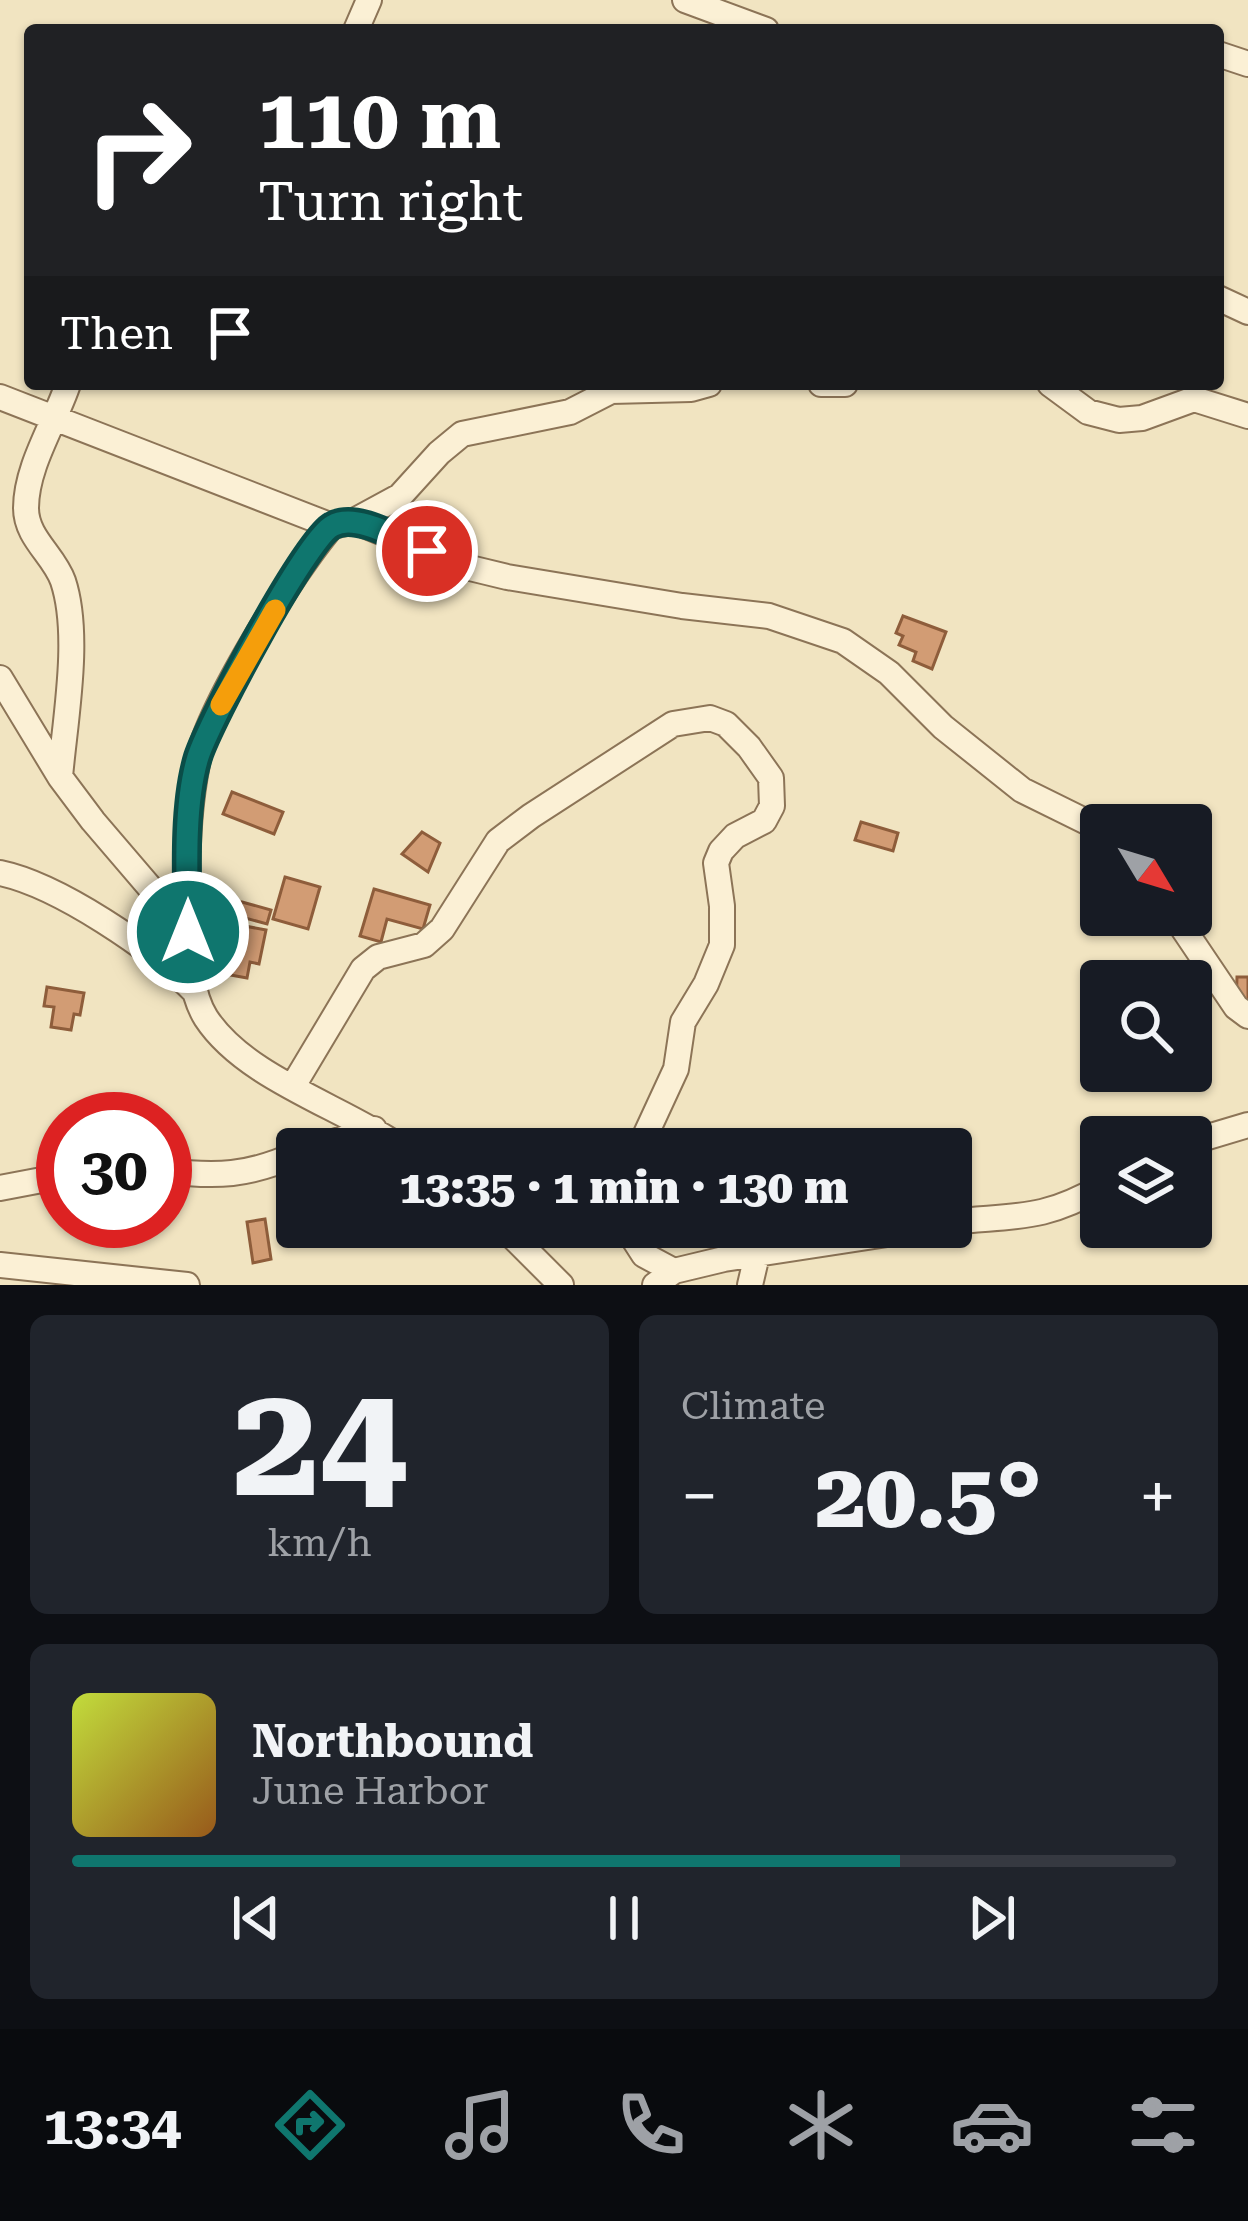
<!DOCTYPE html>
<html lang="en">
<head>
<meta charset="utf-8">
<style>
  body { margin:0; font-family:"Roboto Serif",serif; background:#20242c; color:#f1f3f6; height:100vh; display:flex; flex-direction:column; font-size:45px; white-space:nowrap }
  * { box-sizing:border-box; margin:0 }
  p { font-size:39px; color:#9ea1a6 }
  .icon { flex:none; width:66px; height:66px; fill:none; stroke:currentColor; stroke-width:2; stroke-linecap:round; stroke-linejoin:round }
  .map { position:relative; height:1285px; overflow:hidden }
  .sheet { display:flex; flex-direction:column; gap:30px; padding:30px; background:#0d0f14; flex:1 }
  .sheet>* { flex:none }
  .hud { position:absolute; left:24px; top:24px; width:1200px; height:366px; border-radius:12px; box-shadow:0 3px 9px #0004; background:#202124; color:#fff; overflow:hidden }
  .needle { width:78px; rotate:128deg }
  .fabs { position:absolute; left:1080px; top:804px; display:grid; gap:24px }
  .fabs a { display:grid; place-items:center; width:132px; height:132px; border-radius:12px; background:#171b24; box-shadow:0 3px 9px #0004; font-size:60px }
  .speed { position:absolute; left:36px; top:1092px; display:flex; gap:24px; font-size:60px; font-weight:700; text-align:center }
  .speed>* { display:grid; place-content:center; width:156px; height:156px; border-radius:50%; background:#171b24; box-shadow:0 3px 9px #0004; line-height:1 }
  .speed .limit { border:18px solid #d22; background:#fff; color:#111 }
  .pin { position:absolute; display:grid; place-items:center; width:102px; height:102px; color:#fff; margin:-51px; border:6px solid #fff; border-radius:50%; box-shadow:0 3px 12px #0007 }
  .me { position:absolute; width:132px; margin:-66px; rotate:0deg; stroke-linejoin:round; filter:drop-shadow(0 0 9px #0008) }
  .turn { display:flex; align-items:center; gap:42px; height:252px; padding:0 36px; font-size:54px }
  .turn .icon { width:156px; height:156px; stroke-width:2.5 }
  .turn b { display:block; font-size:84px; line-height:102px }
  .then { display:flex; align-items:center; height:114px; padding:0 36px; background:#0003; gap:24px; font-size:45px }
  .big { font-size:90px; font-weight:800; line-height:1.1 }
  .sheet .tile { flex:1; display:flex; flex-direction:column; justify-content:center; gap:18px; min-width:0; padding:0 42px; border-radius:18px; background:#20242c }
  .sheet .dial { align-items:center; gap:0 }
  .dial b { font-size:156px; line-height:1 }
  .song { display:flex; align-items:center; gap:36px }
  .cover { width:144px; height:144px; border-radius:18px; background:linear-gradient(135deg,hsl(70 70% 55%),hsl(30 70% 35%)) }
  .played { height:12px; border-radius:6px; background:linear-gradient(90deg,#0f766e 75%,#363941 75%) }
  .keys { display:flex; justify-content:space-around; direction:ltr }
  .heat { display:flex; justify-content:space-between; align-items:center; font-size:66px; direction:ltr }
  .sheet .tiles { flex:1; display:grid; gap:30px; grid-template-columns:1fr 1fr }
  .tile:last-child { grid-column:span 2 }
  .trip { position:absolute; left:276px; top:1128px; width:696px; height:120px; border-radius:12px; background:#171b24; box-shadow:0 3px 9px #0004; font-weight:800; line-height:120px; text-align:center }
  .dock { display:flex; height:192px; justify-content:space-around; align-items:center; background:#090b0e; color:#9ea1a6 }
  .dock .icon { width:84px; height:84px }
  .dock .current { color:#0f766e }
  .dock b { font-size:54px; color:#f1f3f6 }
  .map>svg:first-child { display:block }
</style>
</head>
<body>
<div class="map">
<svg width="1248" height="1285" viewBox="0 0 1248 1285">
  <rect width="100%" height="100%" fill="#f1e4c1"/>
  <path fill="#d29c74" stroke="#8e5d3b" stroke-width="3" d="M903,616L946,632L932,669L913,661L916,652L899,645L903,636L896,633Z
    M232,792L283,812L274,834L223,814Z
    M861,822L898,833L893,851L855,840Z
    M422,832L440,843L428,872L402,854Z
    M285,877L320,887L308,929L273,919Z
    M374,889L430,905L423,929L387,919L381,942L360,936Z
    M242,902L271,910L267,924L238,916Z
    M208,919L266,930L259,964L250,962L247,978L214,972L215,966L200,963Z
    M1237,977H1248V1007H1236Z
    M47,987L84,993L80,1015L74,1014L71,1030L51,1027L54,1007L44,1006Z
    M265,1219L271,1259L253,1263L247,1222Z"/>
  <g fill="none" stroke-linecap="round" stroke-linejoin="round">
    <g stroke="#8c7457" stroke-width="28">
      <path id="street" d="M685,0L766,30
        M356,30L369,0
        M1218,54L1248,64
        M1218,298L1248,312
        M821,384H845
        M1050,384L1088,412L1119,420L1142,418L1194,399L1248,416
        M0,397L332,526
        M354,521L470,568L507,577L682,606L769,616L843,641L889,673L943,727L1022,790L1101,829
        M0,678L60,777L93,821L188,932
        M60,777C65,720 81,635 63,581C54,555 26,538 26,508C26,466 55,423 68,384
        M0,873C58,885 153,949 195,992
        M1174,915L1236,1007L1248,1016
        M293,1086L363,969L378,957L424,945L442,929L498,841L531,816L673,724L710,718L726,724L749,747L771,778L772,806L764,821L735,836L721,851L716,863L722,906V945L706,984L683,1022L676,1069L639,1149
        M1191,1142L1248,1125
        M311,1149L374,1129
        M403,1149C344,1107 246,1079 206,1018C189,991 189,950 188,919C186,869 187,814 197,764C207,708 294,570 332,526L354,521L400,496L439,453L462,434L570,412L611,391L691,389L709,384
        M165,1171C217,1177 248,1176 297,1154
        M0,1188L63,1176
        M951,1222C1015,1215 1043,1221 1101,1187
        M503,1227L561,1285
        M626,1227L644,1255L674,1271
        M0,1265L187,1285
        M655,1285L674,1271L724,1259L933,1227
        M750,1285L757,1255"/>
    </g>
    <use href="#street" stroke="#fbf0d5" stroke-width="24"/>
  </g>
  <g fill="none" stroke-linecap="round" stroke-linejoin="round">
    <g stroke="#0a4d48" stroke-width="30">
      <path id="route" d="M188,932C187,880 183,806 198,757C209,722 306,540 332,526C357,511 403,542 427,551"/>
    </g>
    <use href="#route" stroke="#0f766e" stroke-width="21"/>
    <path stroke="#f59e0b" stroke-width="21" d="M221,705L275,610"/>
  </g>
</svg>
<div class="fabs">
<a><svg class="needle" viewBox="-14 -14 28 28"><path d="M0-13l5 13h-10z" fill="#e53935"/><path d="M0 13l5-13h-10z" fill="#9ea1a6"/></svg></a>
<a><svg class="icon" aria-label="search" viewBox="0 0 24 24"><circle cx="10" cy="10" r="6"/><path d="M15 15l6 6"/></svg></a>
<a><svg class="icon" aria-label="layers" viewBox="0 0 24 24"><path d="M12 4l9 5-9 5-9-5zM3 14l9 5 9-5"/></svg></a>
</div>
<div class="speed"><div class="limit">30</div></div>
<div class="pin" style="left:427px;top:551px;background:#d93025"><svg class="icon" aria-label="arrive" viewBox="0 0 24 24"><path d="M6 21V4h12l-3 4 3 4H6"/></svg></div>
<svg class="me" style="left:188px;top:932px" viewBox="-20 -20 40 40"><circle r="17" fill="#0f766e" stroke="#fff" stroke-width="3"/><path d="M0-11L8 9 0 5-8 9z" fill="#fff"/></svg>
<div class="trip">13:35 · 1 min · 130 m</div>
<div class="hud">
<div class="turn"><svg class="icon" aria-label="right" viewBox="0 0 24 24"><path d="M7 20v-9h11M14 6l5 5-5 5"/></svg><div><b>110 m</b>Turn right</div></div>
<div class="then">Then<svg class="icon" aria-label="arrive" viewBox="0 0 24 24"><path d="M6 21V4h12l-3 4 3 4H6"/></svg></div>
</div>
</div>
<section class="sheet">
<div class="tiles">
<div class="tile dial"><b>24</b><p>km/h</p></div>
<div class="tile"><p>Climate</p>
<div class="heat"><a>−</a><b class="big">20.5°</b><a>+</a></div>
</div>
<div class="tile">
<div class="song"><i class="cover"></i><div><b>Northbound</b><p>June Harbor</p></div></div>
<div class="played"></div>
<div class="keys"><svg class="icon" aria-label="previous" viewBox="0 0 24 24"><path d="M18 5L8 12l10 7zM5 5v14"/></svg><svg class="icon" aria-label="pause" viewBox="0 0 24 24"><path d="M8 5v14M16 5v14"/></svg><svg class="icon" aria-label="next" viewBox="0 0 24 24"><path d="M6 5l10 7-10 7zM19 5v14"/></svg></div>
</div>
</div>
</section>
<nav class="dock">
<b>13:34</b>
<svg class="icon current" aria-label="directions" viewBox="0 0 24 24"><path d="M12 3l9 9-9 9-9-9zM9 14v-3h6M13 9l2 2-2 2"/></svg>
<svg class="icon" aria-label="music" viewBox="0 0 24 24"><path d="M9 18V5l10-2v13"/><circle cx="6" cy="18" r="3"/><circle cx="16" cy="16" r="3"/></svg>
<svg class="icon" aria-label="phone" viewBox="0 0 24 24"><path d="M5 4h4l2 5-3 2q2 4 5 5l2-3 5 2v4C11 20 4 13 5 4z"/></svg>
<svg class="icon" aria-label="climate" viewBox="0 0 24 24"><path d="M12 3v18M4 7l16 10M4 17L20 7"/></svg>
<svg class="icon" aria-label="car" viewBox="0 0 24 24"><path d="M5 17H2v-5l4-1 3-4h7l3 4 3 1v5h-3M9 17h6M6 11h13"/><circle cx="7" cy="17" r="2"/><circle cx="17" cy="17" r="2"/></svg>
<svg class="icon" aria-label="filters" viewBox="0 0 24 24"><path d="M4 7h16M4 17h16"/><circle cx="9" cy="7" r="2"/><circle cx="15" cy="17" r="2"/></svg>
</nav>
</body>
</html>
